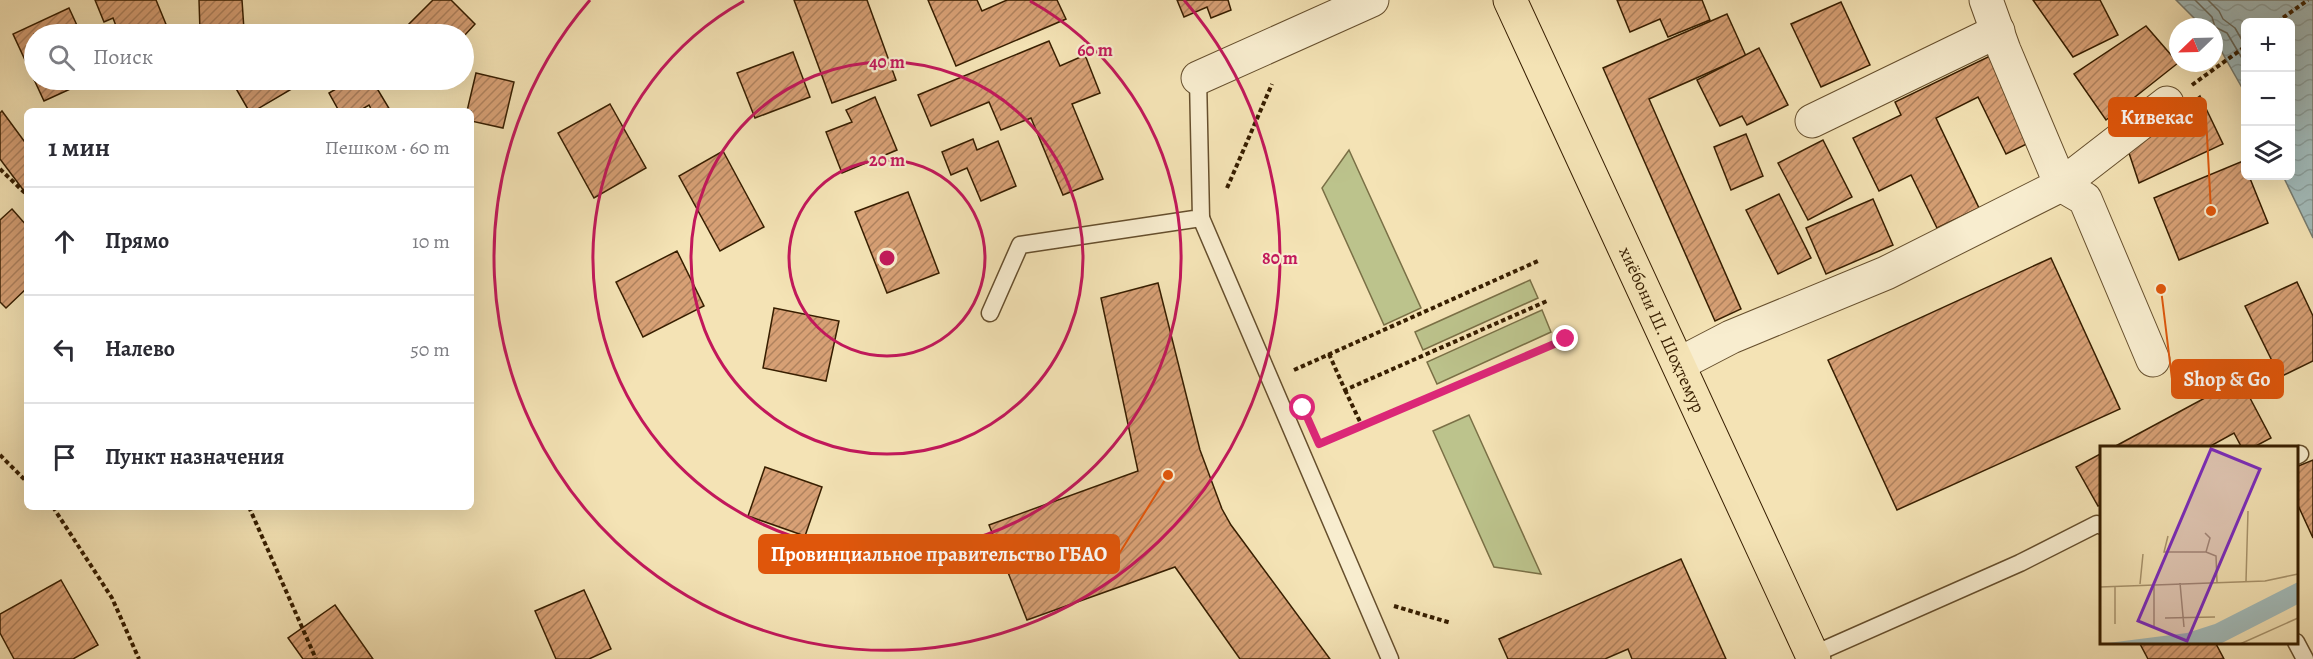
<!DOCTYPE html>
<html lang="ru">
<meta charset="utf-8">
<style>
body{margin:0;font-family:Alegreya,serif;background:#f7f7f7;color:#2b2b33}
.controls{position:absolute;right:18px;top:18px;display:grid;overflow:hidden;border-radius:9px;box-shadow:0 6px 24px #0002}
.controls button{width:54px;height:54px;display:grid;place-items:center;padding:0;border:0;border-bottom:2px solid #e1e1e2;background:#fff;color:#2b2b33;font:30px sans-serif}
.compass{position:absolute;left:2169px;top:18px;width:54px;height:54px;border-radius:50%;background:#fff;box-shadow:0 6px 24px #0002;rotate:247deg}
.stop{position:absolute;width:18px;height:18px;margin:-14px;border:4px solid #db2777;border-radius:50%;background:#fff}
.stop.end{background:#db2777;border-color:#fff;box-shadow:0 2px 6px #0008}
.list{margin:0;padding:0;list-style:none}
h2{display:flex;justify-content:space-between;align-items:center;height:78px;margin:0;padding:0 24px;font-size:26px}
h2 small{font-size:20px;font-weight:400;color:#7c7c81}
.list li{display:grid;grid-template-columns:39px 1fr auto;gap:18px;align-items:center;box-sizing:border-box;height:108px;padding:0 24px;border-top:2px solid #e1e1e2}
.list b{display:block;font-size:22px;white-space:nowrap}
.list em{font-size:20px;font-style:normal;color:#7c7c81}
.icon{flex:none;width:33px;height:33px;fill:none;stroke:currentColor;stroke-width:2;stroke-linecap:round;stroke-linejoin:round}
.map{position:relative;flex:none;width:2313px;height:659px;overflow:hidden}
.search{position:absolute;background:#fff;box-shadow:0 6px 24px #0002;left:24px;top:24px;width:450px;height:66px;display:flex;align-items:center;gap:15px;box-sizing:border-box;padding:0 21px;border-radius:33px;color:#7c7c81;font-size:22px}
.panel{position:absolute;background:#fff;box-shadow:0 6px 24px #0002;left:24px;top:108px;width:450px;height:402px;border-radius:9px}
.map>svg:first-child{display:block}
.green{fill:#bcc38c;stroke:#7a7046;stroke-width:1.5}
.water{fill:url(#water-waves);stroke:#777c70;stroke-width:1.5}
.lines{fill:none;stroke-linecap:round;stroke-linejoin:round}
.shore{stroke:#6c6c5d;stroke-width:1.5}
.building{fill:url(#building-hatch);stroke:#371e00;stroke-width:1.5}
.lane-casing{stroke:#664f2d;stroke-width:19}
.street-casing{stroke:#664f2d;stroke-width:35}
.primary-casing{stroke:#371e00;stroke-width:35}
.path{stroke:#371e00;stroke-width:4;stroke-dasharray:4.5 3;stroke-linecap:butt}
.lane{stroke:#f8edcf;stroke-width:16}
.street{stroke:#f8edcf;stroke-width:33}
.primary{stroke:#f4e3b5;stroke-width:33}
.route{stroke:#db2777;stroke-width:8}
.ring{fill:none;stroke:#c2185b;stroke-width:3}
.labels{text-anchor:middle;stroke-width:4.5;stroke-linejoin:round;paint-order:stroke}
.street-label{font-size:18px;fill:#371e00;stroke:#f8edcf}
.inset-road{fill:none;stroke:#a8946d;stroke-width:1.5}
.view{fill:#7b2cbf;fill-opacity:0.15;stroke:#7b2cbf;stroke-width:3}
.inset-edge{fill:none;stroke:#371e00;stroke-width:3}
.centre{fill:#c2185b;stroke:#f8edcf;stroke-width:3}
.ring-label{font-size:18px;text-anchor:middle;font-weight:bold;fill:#c2185b;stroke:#f8edcf;stroke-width:4.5;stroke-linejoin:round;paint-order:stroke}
.leader{fill:none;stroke:#df560b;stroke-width:2}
.callout-dot{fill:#df560b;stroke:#f8edcf;stroke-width:2}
.callout{fill:#df560b;stroke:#df560b;stroke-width:2}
.callout-label{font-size:20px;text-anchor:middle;font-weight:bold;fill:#fff}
</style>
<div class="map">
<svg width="2313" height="659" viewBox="0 0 2313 659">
<defs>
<pattern id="water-waves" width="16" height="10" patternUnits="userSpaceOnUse" patternTransform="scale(1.5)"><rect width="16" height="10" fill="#a2bbba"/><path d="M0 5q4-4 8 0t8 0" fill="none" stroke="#8ca09e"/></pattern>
<pattern id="building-hatch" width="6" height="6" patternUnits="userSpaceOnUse" patternTransform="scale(1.5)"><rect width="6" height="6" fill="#d7a075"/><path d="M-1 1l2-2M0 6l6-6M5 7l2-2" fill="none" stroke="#af825e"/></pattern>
</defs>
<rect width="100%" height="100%" fill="#f4e3b5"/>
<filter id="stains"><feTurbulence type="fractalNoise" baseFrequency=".00333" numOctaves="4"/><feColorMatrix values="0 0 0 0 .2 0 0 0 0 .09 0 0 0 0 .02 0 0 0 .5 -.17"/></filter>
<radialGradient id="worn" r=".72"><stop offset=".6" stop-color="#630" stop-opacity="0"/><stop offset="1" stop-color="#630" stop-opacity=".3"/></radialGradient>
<g class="green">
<polygon points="1349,150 1421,308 1384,325 1322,188"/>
<polygon points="1530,280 1538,298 1423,350 1415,332"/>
<polygon points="1542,310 1551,332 1437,384 1427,362"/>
<polygon points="1469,415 1541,574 1494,567 1433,431"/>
</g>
<polygon class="water" points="2176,0 2313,0 2313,238 2283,176 2290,176 2290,22 2246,22 2245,93 2214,38 2214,27 2203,27"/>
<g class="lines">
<g class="shore">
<polyline points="2195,0 2212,17 2215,27 2227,33 2246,65"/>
<polyline points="2208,0 2219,11 2223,19 2235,28 2246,47"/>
</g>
</g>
<g class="building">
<polygon points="95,0 156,0 170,34 119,34 113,18 104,22"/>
<polygon points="199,0 242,0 244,30 200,31"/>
<polygon points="433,0 451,0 475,24 464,36 406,34 402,31"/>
<polygon points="794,0 867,0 896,80 832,103"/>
<polygon points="928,0 977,0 982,11 1007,0 1057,0 1066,19 956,66"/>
<polygon points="1177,0 1228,0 1231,10 1211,18 1207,7 1184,17"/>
<polygon points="1617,0 1702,0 1710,20 1668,37 1660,19 1630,32"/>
<polygon points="2033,0 2100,0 2118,35 2073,57"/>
<polygon points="1841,2 1870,65 1821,87 1791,24"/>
<polygon points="69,8 81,34 34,34 34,80 90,80 44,101 13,34"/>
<polygon points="1727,14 1746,56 1649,99 1741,309 1715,321 1603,68"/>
<polygon points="2146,26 2178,63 2106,120 2074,74"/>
<polygon points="1049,41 1060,66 1085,55 1100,93 1072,104 1103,179 1063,195 1031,118 1001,130 989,102 931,126 918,95"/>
<polygon points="1759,48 1788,105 1747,125 1742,116 1720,126 1697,80"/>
<polygon points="793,52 810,97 755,118 737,73"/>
<polygon points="1990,56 2031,142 2006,154 1978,97 1936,118 1979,208 1937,228 1911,175 1879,191 1853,138 1901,115 1895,102"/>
<polygon points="476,73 514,82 503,128 471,121 471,111 467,111"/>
<polygon points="231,80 307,80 254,111 249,111"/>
<polygon points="351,80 372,80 390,110 372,111 369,105 359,111 339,111 329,93"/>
<polygon points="2200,96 2223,144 2139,183 2128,150"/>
<polygon points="875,97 897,150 842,173 826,132 852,122 846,110"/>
<polygon points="610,104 646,168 594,198 558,133"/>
<polygon points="2,111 27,145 27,195 0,159 0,113"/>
<polygon points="1746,134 1763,176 1731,190 1714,147"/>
<polygon points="973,139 977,150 998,141 1016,186 981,201 967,168 951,175 942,152"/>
<polygon points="1823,140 1852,197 1808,220 1778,163"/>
<polygon points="723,151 764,227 720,251 679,176"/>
<polygon points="2243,161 2246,176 2249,176 2268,223 2179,260 2154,198"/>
<polygon points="908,192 939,273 887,293 855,212"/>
<polygon points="1779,194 1811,258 1778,274 1746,210"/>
<polygon points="1873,199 1893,245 1826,274 1806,228"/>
<polygon points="12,209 27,226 27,288 6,308 0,302 0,220"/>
<polygon points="677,251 704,306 643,337 616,282"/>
<polygon points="2051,258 2120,409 1897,510 1828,360"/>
<polygon points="2297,282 2313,316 2313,361 2280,377 2245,306"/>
<polygon points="1158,283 1200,450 1222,509 1231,525 1330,659 1240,659 1175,567 1027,620 989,525 1138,471 1101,298"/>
<polygon points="774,308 839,321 826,381 763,368"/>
<polygon points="2240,379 2271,438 2252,448 2242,448 2234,433 2207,448 2112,448"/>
<polygon points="2102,453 2102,504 2098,506 2076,467"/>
<polygon points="2313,460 2313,538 2296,501 2296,467"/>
<polygon points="765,467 822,487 805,536 748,516"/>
<polygon points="1681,559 1726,659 1632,659 1628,649 1605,659 1508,659 1499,639"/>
<polygon points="61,580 98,645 73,659 14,659 0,633 0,614"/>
<polygon points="584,590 611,649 589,659 556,659 535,611"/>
<polygon points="335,605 373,659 303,659 288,638"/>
<polygon points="2139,642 2215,642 2224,659 2148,659"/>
</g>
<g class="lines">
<g class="lane-casing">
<g id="lane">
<polyline points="1201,218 1390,659"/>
<polyline points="990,313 1020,245 1201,218 1198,78"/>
<polyline points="2296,456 2300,454"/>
<polyline points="2296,642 2305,659"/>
<polyline points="1812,655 2020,563 2097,524 2102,526"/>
</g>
</g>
<g class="street-casing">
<g id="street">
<polyline points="1986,0 2004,50 2061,185 2085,199 2153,360"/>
<polyline points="1198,78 1372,0"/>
<polyline points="1812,121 1998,31"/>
<polyline points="1679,364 1731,337 1886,273 2061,185 2167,103"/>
</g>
</g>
<g class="primary-casing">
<g id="primary">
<path id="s1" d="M1510 0 1814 659"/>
</g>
</g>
<g class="path">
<polyline points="2277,22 2308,0"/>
<polyline points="2192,85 2246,46"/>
<polyline points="0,169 27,195"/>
<polyline points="1227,188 1272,84"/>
<polyline points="1329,354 1345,390 1547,301"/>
<polyline points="1294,370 1538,261"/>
<polyline points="1345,390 1362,426"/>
<polyline points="1323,443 1566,339"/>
<polyline points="0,455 27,482"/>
<polyline points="53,507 112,598 139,659"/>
<polyline points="249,507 316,659"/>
<polyline points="1394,606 1451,623"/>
</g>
<use href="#lane" class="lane"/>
<use href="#street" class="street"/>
<use href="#primary" class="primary"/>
</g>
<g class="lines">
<polyline class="route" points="1303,408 1319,444 1566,339"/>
</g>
<g class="ring">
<circle cx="887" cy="258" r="98"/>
<circle cx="887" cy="258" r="196"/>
<path d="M1030 1A294 294 0 1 1 744 1"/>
<path d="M1184 0A393 393 0 1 1 590 0"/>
</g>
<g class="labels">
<g class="street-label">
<text dy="6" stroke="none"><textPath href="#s1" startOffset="363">хиёбони Ш. Шоҳтемур</textPath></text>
</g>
</g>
<g transform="translate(2100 446)">
<rect width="198" height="198" fill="#f4e3b5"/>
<path d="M198 136V158L120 198H0L87 187 115 178Z" fill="#a2bbba"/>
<path class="inset-road" d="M105 87 110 92 106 106 116 110 117 136M68 90 64 106H106M146 135 148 65M80 137 84 181M40 138 43 108M0 141 165 135 198 128M15 141V178M65 172 115 171M54 180V137M140 198 198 172"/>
<path class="view" d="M111 3 160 23 87 195 38 175Z"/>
<rect width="198" height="198" class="inset-edge"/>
</g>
<circle cx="887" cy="258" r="9" class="centre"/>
<g class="ring-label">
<text x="1095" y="56">60 m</text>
<text x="887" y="68">40 m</text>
<text x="887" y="166">20 m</text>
<text x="1280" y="264">80 m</text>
</g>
<path class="leader" d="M2211 211L2206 117M2161 289L2172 379M1168 475L1119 554"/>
<g class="callout-dot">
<circle cx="2211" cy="211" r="6"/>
<circle cx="2161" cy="289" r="6"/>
<circle cx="1168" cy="475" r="6"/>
</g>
<g class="callout">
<rect x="2109" y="98" width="97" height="38" rx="6"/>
<rect x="2172" y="360" width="111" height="38" rx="6"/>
<rect x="759" y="535" width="360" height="38" rx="6"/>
</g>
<g class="callout-label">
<text x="2157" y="124">Кивекас</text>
<text x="2227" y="386">Shop &amp; Go</text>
<text x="939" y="561">Провинциальное правительство ГБАО</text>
</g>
<rect width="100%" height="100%" filter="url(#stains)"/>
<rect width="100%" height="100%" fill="url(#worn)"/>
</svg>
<div class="controls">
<button>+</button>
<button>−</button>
<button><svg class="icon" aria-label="layers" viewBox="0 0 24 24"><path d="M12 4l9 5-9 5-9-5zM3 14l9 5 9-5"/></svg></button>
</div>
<svg class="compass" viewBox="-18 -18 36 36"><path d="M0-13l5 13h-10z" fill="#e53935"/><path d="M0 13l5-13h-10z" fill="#7c7c81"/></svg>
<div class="stop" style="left:1303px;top:408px"></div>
<div class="stop end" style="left:1566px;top:339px"></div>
<div class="search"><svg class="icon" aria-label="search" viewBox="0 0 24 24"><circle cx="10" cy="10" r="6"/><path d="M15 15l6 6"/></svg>Поиск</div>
<section class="panel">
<h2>1 мин<small>Пешком · 60 m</small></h2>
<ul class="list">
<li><svg class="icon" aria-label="ahead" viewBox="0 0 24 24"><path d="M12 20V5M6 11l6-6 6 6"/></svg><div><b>Прямо</b></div><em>10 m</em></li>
<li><svg class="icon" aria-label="left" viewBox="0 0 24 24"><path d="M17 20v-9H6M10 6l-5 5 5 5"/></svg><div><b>Налево</b></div><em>50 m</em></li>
<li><svg class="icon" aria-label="arrive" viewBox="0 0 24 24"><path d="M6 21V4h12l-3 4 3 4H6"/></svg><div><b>Пункт назначения</b></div></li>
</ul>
</section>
</div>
